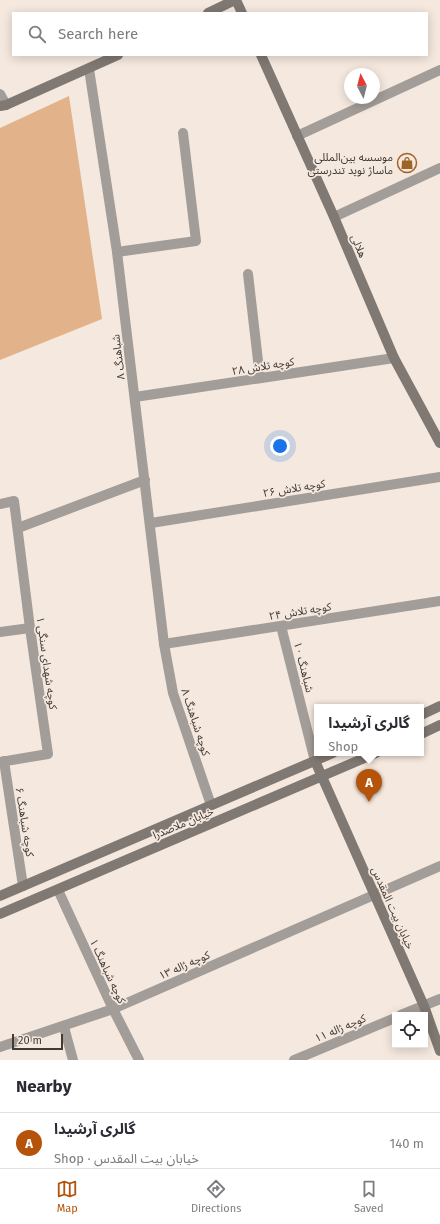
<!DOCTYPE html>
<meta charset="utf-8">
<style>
body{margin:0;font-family:"Fira Sans","Noto Sans Arabic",sans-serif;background:#f7f7f7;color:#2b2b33}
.controls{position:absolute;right:12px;bottom:12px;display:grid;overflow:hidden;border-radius:0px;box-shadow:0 2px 10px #0003}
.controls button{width:36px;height:36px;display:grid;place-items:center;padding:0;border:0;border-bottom:1px solid #e1e1e2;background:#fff;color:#2b2b33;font:20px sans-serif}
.compass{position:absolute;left:344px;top:68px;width:36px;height:36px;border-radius:50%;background:#fff;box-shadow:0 2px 10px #0003;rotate:353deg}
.scale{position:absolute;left:12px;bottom:10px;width:51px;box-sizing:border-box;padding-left:4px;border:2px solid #403b37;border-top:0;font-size:11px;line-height:14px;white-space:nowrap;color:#403b37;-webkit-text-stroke:3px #f5e8de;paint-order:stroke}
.you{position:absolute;left:280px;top:446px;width:14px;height:14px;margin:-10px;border:3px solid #fff;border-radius:50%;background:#1a73e8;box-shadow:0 0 0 6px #1a73e833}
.badge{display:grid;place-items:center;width:26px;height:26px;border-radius:50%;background:#b45309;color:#fff;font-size:13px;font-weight:700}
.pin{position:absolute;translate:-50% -33px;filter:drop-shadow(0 1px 2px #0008)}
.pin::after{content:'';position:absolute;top:21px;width:14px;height:12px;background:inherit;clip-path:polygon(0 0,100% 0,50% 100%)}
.popup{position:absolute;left:314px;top:704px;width:110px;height:52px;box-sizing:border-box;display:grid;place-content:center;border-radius:0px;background:#fff;filter:drop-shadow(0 1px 3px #0005);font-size:13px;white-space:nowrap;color:#7c7c81}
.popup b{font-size:15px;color:#2b2b33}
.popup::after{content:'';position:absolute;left:50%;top:100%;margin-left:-8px;border:8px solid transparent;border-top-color:#fff}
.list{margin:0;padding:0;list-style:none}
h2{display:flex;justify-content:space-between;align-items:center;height:52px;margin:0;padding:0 16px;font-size:17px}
h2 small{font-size:13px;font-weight:400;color:#7c7c81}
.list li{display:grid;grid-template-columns:26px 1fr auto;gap:12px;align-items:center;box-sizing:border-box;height:56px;padding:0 16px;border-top:1px solid #e1e1e2}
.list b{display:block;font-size:15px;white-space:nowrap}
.list p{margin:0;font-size:13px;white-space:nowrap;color:#7c7c81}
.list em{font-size:13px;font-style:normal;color:#7c7c81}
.icon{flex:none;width:22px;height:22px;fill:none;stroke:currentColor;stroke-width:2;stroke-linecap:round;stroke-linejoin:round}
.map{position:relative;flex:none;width:440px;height:1060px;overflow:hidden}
.search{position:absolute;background:#fff;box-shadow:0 2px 10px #0003;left:12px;right:12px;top:12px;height:44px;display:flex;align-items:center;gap:10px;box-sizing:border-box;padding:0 14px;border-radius:0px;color:#7c7c81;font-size:15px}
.sheet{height:108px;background:#fff}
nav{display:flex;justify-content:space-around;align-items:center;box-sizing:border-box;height:56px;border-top:1px solid #e1e1e2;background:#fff;font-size:11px;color:#7c7c81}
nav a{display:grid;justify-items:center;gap:2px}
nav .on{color:#b45309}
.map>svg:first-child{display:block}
.green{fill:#e2b38b}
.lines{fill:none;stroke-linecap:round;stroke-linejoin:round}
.street{stroke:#a39d99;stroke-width:10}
.secondary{stroke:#807872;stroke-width:10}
.labels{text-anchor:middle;stroke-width:3.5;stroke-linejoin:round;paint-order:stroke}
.poi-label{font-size:11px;fill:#403b37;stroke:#f5e8de;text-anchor:end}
.street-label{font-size:11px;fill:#403b37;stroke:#f5e8de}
</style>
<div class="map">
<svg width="440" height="1060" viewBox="0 0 440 1060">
<rect width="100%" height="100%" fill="#f5e8de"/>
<polygon class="green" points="69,96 102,319 0,360 0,128"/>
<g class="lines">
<g class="street">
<polyline points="89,69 117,252 164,644 173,693 211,805"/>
<polyline points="0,94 6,105"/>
<polyline points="297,136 440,70"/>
<polyline points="334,217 440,168"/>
<polyline points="117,252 196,241 183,133"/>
<polyline points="248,274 260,378"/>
<polyline points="135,397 394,358"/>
<polyline points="0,504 14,501 30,628 48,754 0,762"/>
<polyline points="151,523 440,477"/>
<polyline points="18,528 145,480"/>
<polyline points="281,626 315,761"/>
<polyline points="0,632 30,628"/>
<polyline points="164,644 440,601"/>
<polyline points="4,761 23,886"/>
<polyline points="58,890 113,1009 139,1060"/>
<polyline points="401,1015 440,999"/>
<polyline points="64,1027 73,1060"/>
<polyline points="0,1047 113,1009 440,866"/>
<polyline points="294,1060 395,1018"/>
</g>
<g class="secondary">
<polyline points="236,0 242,13"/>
<polyline points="208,13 235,0"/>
<polyline points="261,55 334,217 394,358 440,443"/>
<polyline points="0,106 6,105 118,55"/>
<polyline points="421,715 440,706"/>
<polyline points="421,734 440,725"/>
<polyline points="315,761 424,1006 440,1051"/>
<polyline points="0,896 333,753"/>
<polyline points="0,914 376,753"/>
</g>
</g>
<defs>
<g id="shop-ring" transform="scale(1)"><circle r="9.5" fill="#f5e8de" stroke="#a06327" stroke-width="1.5"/><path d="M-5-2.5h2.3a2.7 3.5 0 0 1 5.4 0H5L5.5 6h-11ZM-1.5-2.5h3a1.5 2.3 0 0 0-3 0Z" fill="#a06327"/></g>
</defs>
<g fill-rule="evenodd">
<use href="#shop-ring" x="407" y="163"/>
</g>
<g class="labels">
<g class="poi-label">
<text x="393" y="161">موسسه بین‌المللی<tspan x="393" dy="13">ماساژ نوید تندرستی</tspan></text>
</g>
<g class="street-label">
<text transform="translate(359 246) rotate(67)" y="4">هلالی</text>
<text transform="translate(118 357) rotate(-97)" y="4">شباهنگ ۸</text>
<text transform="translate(263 366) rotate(-9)" y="4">کوچه تلاش ۲۸</text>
<text transform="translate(294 488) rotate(-9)" y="4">کوچه تلاش ۲۶</text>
<text transform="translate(300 611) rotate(-9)" y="4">کوچه تلاش ۲۴</text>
<text transform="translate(47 663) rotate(82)" y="4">کوچه شهدای سنگی ۱</text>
<text transform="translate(304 667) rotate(76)" y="4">شباهنگ ۱۰</text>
<text transform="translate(196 722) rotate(72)" y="4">کوچه شباهنگ ۸</text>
<text transform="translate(25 822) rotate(81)" y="4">کوچه شباهنگ ۶</text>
<text transform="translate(183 823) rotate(-23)" y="4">خیابان ملاصدرا</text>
<text transform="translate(393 908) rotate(66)" y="4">خیابان بیت المقدس</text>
<text transform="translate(184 965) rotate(-24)" y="4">کوچه ژاله ۱۳</text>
<text transform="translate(108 971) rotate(65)" y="4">کوچه شباهنگ ۱</text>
<text transform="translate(340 1028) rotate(-23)" y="4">کوچه ژاله ۱۱</text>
</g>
</g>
</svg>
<div class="controls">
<button><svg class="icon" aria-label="locate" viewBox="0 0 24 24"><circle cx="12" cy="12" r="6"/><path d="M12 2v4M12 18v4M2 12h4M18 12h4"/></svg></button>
</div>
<svg class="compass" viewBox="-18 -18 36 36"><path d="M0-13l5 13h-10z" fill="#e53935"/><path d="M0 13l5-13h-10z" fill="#7c7c81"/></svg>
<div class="scale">20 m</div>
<div class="you"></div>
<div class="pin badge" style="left:369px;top:802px">A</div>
<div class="popup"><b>گالری آرشیدا</b>Shop</div>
<div class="search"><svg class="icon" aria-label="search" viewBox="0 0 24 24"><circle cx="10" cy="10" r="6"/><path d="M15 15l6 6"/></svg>Search here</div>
</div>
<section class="sheet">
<h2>Nearby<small></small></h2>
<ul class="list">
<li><span class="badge">A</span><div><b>گالری آرشیدا</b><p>Shop · خیابان بیت المقدس</p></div><em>140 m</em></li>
</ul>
</section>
<nav>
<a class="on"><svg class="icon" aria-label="map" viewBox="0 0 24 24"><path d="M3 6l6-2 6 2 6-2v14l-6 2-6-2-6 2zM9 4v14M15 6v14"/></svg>Map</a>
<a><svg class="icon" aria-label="directions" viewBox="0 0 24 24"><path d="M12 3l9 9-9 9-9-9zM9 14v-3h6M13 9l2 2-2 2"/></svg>Directions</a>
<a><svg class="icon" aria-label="saved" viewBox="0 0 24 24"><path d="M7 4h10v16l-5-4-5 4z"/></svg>Saved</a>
</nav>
